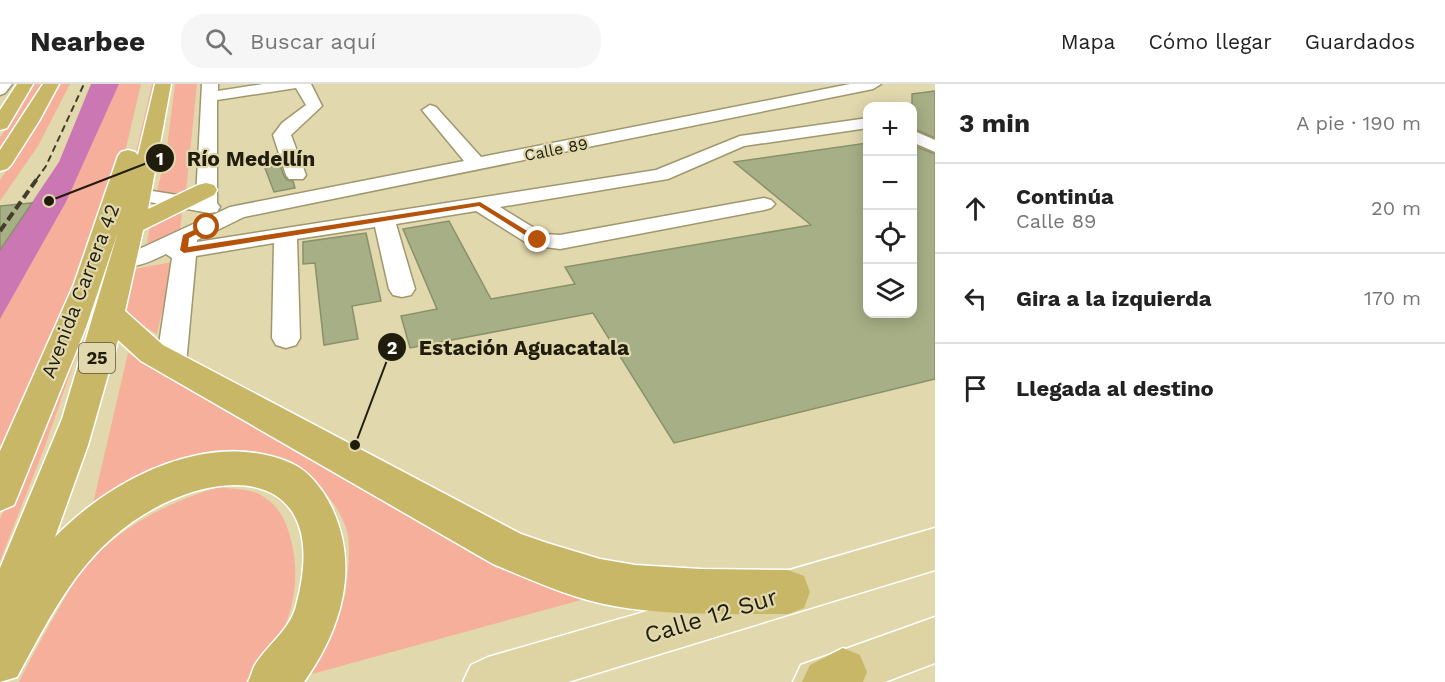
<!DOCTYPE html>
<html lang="es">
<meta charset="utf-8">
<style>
body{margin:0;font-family:"Work Sans",sans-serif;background:#f6f6f6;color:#222}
.controls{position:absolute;right:18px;top:18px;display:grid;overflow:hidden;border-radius:12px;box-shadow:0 3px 15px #0003}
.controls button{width:54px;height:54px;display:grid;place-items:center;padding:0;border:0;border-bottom:2px solid #e0e0e0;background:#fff;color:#222;font:30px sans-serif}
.stop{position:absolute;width:18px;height:18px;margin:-14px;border:4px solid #b45309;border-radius:50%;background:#fff}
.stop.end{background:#b45309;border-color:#fff;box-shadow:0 2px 6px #0008}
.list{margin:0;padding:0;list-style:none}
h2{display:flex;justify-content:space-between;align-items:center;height:78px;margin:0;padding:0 24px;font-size:26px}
h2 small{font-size:20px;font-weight:400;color:#767676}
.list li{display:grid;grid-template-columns:39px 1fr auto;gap:18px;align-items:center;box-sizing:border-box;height:90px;padding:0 24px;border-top:2px solid #e0e0e0}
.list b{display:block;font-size:22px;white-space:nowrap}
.list p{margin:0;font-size:20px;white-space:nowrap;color:#767676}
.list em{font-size:20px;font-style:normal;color:#767676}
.icon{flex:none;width:33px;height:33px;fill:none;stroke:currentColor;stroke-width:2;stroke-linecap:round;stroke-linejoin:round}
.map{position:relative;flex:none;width:935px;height:598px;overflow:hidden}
header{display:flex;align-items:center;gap:36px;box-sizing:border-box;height:84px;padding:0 30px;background:#fff;border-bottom:2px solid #e0e0e0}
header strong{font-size:28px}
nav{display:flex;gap:33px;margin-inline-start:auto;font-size:21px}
.search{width:420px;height:54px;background:#f6f6f6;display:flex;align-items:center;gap:15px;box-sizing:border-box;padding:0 21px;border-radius:24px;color:#767676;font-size:22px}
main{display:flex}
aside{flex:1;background:#fff}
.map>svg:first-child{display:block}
.green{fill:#f6af9a}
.water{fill:#cb77b4}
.building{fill:#a6af86;stroke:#899169;stroke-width:1.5}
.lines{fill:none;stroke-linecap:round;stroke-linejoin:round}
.minor-casing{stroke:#9f976d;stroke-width:3}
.major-casing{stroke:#fff;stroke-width:3}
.highway-casing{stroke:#fff;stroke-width:3}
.minor{fill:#fff;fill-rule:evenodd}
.major{fill:#ded4a3;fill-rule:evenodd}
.highway{fill:#c8b766;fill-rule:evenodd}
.rail-far1{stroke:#423e28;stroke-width:2;stroke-dasharray:7 4;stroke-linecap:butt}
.rail{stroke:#423e28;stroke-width:4;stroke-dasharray:9 4.5;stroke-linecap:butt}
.route{fill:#b45309}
.labels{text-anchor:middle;stroke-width:4.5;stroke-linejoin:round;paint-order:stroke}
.far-street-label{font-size:16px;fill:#201d0c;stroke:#e1d8ad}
.shield{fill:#e1d8ad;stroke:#5a553c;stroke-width:1.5}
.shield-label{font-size:18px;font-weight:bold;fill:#201d0c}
.street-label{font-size:20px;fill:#201d0c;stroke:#e1d8ad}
.near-street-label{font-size:24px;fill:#201d0c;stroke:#e1d8ad}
.leader{fill:none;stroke:#201d0c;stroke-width:2}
.callout-dot{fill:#201d0c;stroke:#e1d8ad;stroke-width:2}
.mark-label{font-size:18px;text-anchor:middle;font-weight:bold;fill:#fff}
.callout-label{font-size:21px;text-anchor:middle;font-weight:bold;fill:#201d0c;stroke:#e1d8ad;stroke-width:4.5;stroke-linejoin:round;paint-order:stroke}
</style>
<header>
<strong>Nearbee</strong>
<div class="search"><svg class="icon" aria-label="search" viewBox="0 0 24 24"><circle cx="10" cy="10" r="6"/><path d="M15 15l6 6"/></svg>Buscar aquí</div>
<nav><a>Mapa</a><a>Cómo llegar</a><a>Guardados</a></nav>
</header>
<main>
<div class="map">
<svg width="935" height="598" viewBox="0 0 935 598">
<rect width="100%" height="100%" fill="#e1d8ad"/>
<g class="green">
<polygon points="33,0 44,0 0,72 0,54"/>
<polygon points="58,0 70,0 38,62 0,117 0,96 28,55"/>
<polygon points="119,0 141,0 126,64 68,218 0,384 0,235 66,118"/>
<polygon points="152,0 157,0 132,110 45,362 0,477 0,435 46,331 126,111"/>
<polygon points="175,0 197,0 186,107 178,111 161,112 157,107 166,71"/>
<polygon points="182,128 180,148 162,157 147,159 150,142"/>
<polygon points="173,178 157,250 137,238 124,224 134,185"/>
<path d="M128 269 479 474 550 503 603 510 312 590C320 571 344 524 346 506 348 492 351 459 347 447 340 422 313 390 291 377 273 367 221 364 201 369 161 379 125 401 92 424Z"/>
<path d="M219 403C231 405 249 405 259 410 276 419 284 432 289 449 306 504 287 555 250 598H19C32 572 46 546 61 521 68 509 74 496 83 485 118 444 167 418 219 403Z"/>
</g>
<polygon class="water" points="91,0 119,0 66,118 0,235 0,166 59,78"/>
<g class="building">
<polygon points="935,7 935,54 912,44 912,10"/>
<polygon points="867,59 867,230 912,230 912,61 935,70 935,295 674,359 593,229 410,264 401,232 437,225 403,145 449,137 491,215 575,200 565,183 811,141 734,78"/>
<polygon points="280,81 284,92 287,96 293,97 295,104 274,108 265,84"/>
<polygon points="32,119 0,166 0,122"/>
<polygon points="366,149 381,217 352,222 358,255 324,261 315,179 303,180 303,158"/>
</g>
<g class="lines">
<g class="minor-casing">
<g id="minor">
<polygon points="0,0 12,0 5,9 0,11"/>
<polygon points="202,0 218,0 218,7 263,0 311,0 322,22 291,51 306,91 303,95 289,95 286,91 273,51 282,39 306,21 296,4 217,16 217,119 220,123 217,128 209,129 133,115 130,111 133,107 140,105 196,114"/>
<path d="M850 0H881L873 5 244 133 197 156V158L656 86 740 52 868 34V44L744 62 668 95 500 123 544 150 560 151 764 114 771 116 775 120 771 124 764 126 560 165 530 161 476 127 396 140 415 205 411 211 402 213 393 211 389 205 375 143 297 155 300 254 296 261 286 264 276 261 272 254 274 159 196 172 186 280 181 288 171 291 161 288 156 280 172 174 166 170C150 178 132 186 115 181L111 176 115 171 135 167 230 123 464 77 422 26 430 21 436 23 481 73Z"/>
<polygon points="912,46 935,56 935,68 912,58"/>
</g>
</g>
<g class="major-casing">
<g id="major">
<polygon points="935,444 935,486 568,598 463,598 471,581 488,573"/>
<polygon points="935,533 935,579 885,598 793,598 801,581"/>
</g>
</g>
<g class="highway-casing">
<g id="highway">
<polygon points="17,0 33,0 7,44 0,46 0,26"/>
<polygon points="43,0 59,0 39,37 11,81 7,85 0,87 0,66"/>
<path d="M155 0H171L148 125 198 101 206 99 214 101 217 106 214 111 143 146 125 227 163 261 521 450 547 459 600 475 635 481 701 485 788 486 804 492 810 508 804 524 788 530C730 530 671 532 614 522 572 515 532 496 493 480L141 277 118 256 88 361 55 453C112 394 211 343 293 380 310 388 324 407 332 424 360 484 341 546 304 598H248C251 593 252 586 255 581 267 561 290 546 296 522 338 367 194 380 111 455 69 492 44 544 17 593L0 598V484L62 335 118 148 86 243 19 409 14 421 0 427V367L74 200 118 72 121 68 128 66 135 68 138 71Z"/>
<polygon points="843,564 860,571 867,588 863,598 802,598 810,581"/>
</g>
</g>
<use href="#minor" class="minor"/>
<use href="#major" class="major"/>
<use href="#highway" class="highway"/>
<polyline class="rail-far1" points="36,96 46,82 84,0"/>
<polyline class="rail" points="0,147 37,95"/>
</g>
<polygon class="route" points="480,118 542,156 536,158 479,122 184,169 180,166 183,151 207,140 209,144 189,154 188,163"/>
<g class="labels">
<g class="far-street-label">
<text transform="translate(556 65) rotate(-11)" y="6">Calle 89</text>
</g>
<rect class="shield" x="79" y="259" width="36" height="30" rx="4.5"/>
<g class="shield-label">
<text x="97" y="280">25</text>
</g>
<g class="street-label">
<text transform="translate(80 207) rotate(-69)" y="7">Avenida Carrera 42</text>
</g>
<g class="near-street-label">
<text transform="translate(711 532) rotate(-17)" y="8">Calle 12 Sur</text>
</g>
</g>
<path class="leader" d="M49 117L160 74M355 361L392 263"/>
<g class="callout-dot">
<circle cx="49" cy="117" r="6"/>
<circle cx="355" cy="361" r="6"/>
<circle cx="160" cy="74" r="15"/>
<circle cx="392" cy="263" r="15"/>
</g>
<g class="mark-label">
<text x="160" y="81">1</text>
<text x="392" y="270">2</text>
</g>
<g class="callout-label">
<text x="251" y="82">Río Medellín</text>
<text x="524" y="271">Estación Aguacatala</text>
</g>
</svg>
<div class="controls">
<button>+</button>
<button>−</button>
<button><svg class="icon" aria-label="locate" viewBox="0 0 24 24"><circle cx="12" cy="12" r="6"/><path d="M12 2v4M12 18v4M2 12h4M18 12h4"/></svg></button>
<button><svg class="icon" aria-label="layers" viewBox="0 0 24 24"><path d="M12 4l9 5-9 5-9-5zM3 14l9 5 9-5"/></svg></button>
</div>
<div class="stop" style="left:207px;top:143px"></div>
<div class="stop end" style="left:538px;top:156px"></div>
</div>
<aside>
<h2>3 min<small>A pie · 190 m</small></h2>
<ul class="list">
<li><svg class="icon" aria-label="ahead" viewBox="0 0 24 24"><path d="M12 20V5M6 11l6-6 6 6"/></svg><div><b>Continúa</b><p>Calle 89</p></div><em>20 m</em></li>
<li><svg class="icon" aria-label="left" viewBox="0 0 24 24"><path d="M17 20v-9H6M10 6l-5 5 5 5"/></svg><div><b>Gira a la izquierda</b></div><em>170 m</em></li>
<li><svg class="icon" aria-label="arrive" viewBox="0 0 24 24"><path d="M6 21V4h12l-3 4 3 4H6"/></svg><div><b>Llegada al destino</b></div></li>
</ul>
</aside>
</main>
